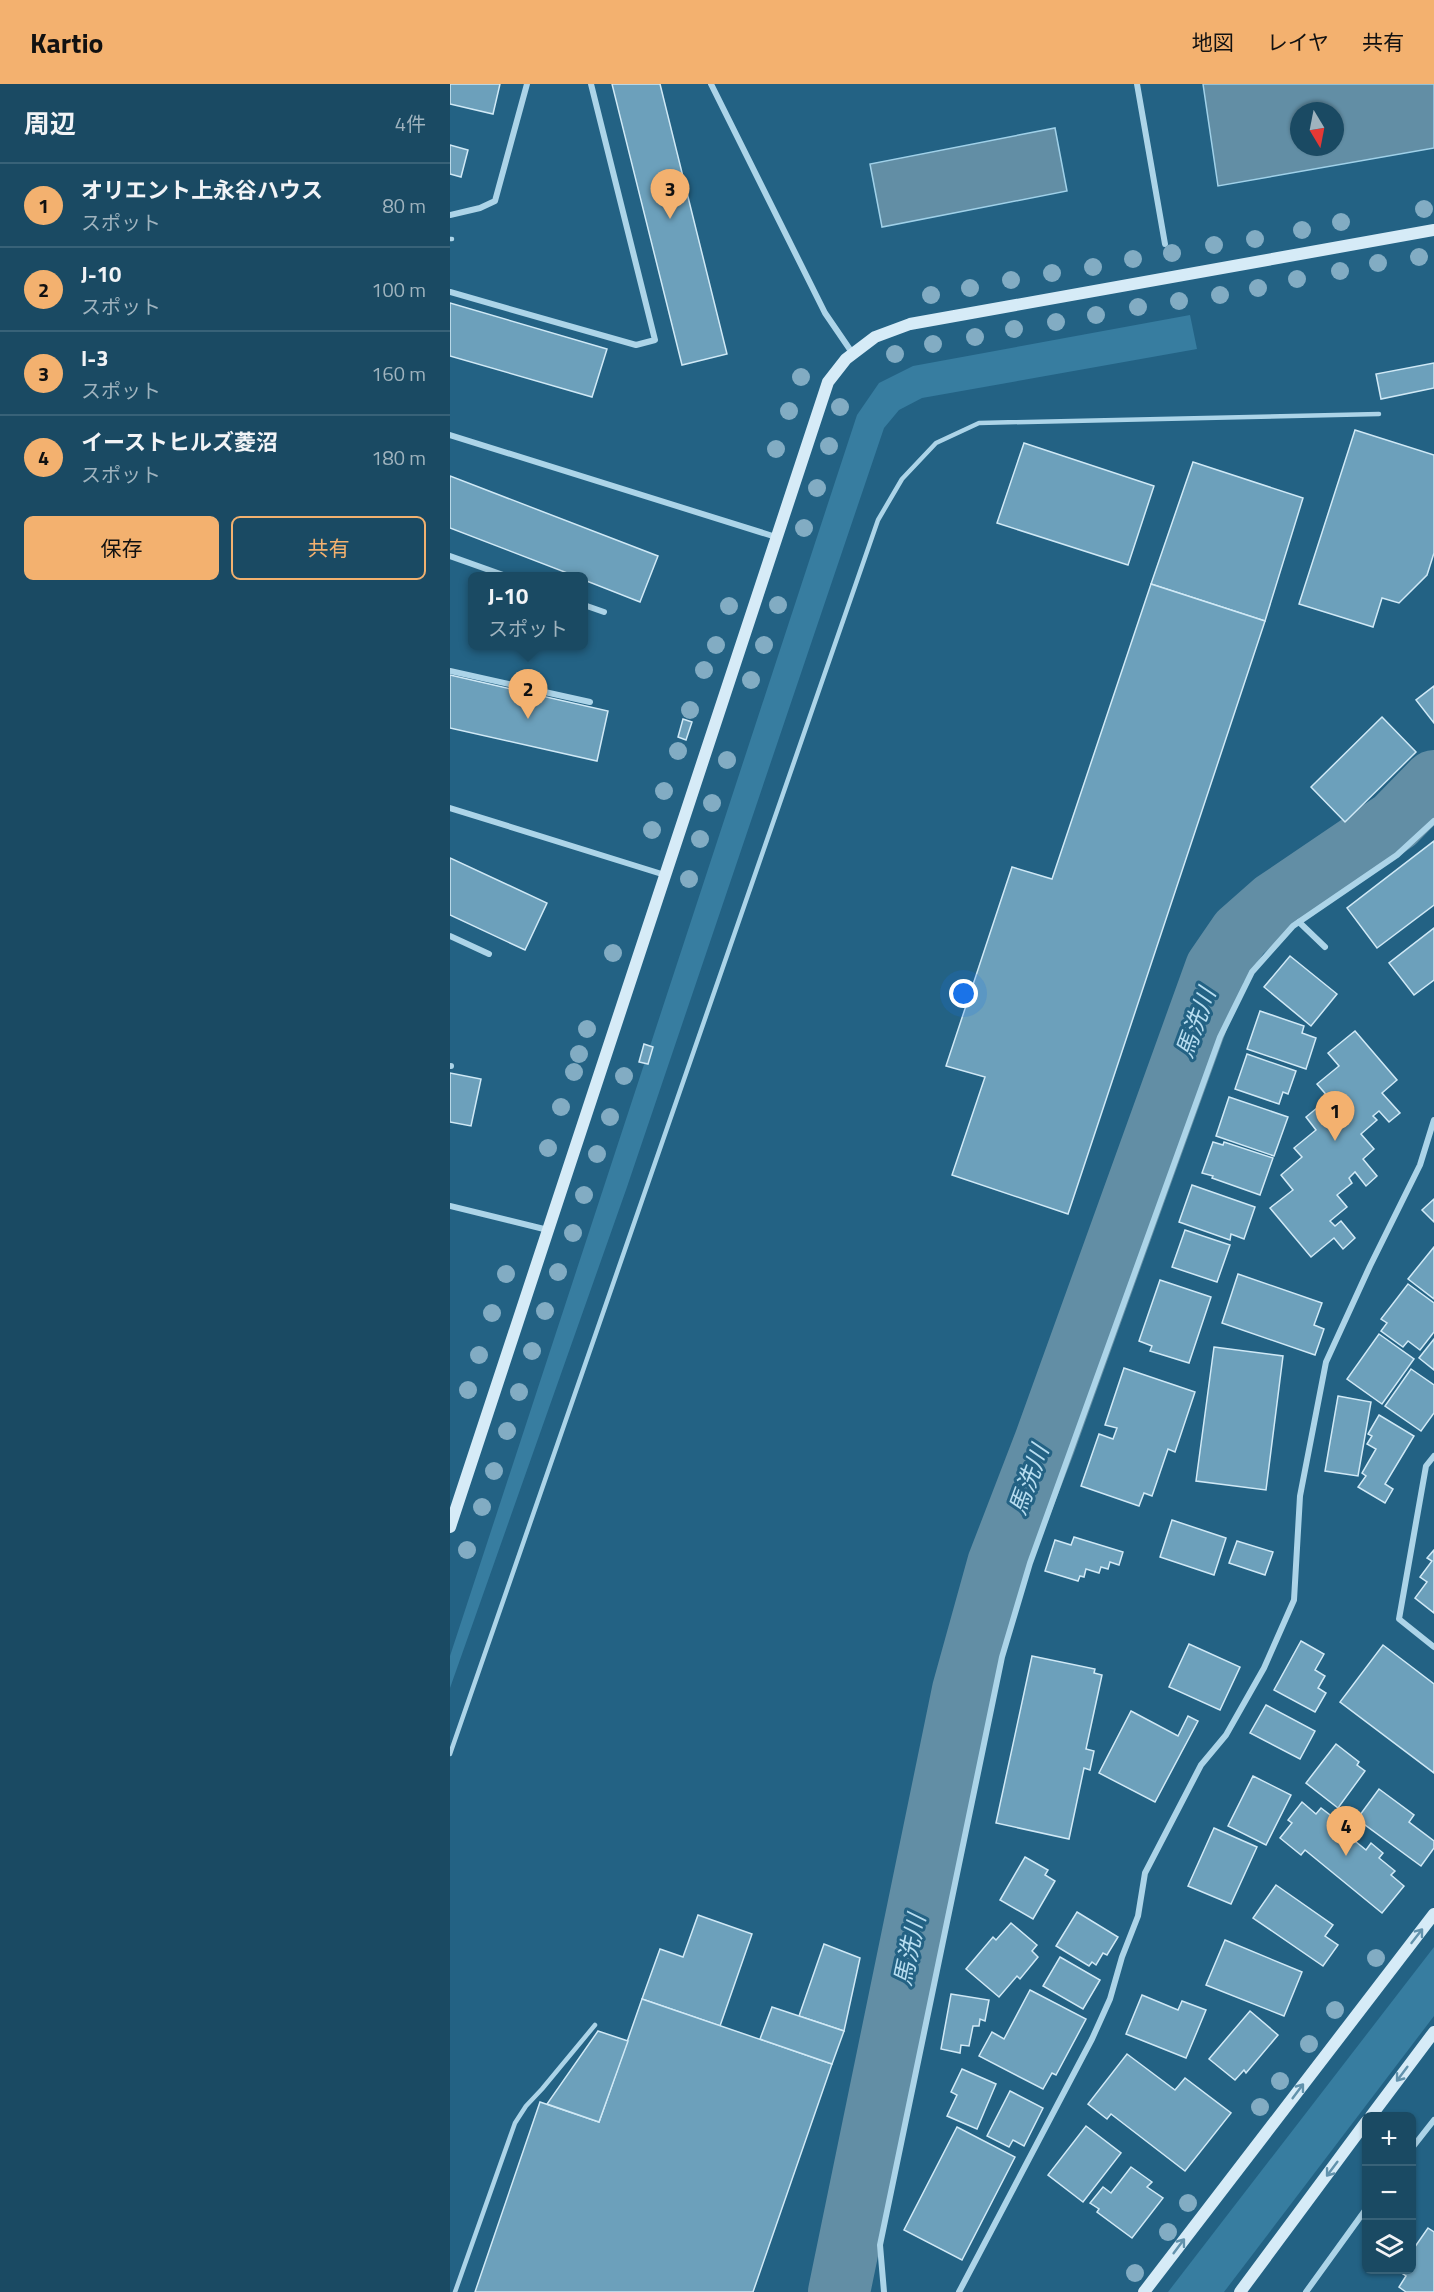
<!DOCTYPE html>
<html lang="ja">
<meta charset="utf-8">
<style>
body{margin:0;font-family:"Titillium Web","Noto Sans JP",sans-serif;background:#235169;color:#f1f3f6}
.controls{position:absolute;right:18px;bottom:18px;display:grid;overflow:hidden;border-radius:9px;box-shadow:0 2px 4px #0004}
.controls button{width:54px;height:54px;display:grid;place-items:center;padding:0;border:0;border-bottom:2px solid #386278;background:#1a4a63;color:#f1f3f6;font:30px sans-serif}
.compass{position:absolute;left:840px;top:18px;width:54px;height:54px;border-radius:50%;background:#1a4a63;box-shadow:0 2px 4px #0004;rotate:170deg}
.you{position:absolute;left:514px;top:910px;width:21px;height:21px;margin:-15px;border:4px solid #fff;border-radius:50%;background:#1a73e8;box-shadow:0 0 0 9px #1a73e833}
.badge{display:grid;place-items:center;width:39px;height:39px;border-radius:50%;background:#f3b16f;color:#111;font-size:20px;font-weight:700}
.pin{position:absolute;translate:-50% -50px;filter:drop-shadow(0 2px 3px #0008)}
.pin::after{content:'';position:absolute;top:32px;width:21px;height:18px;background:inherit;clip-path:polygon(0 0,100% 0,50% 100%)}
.popup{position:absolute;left:18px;top:488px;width:120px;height:78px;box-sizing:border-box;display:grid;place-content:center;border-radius:9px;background:#1a4a63;filter:drop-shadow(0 2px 4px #0005);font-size:20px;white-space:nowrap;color:#9fb3be}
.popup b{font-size:22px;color:#f1f3f6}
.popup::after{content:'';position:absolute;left:50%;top:100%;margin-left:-12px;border:12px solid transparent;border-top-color:#1a4a63}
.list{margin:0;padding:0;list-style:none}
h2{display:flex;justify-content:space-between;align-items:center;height:78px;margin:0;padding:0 24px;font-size:26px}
h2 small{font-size:20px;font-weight:400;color:#9fb3be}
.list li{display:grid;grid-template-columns:39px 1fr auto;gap:18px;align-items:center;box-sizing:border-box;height:84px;padding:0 24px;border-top:2px solid #386278}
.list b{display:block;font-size:22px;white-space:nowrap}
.list p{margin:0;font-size:20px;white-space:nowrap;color:#9fb3be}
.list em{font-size:20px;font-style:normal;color:#9fb3be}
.actions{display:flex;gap:12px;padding:18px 24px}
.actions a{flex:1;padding:14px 0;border:2px solid #f3b16f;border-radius:9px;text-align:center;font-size:21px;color:#f3b16f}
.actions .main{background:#f3b16f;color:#111}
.icon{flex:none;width:33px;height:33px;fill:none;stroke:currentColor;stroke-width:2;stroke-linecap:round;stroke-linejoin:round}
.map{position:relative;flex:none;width:984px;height:2208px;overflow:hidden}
header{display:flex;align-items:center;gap:36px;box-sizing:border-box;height:84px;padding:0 30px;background:#f3b16f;color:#111}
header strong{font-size:28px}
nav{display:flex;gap:33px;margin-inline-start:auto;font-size:21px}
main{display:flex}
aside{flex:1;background:#1a4a63}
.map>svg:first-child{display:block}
.green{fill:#377da0}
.water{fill:#628ea5;stroke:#a0d1e9;stroke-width:1.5;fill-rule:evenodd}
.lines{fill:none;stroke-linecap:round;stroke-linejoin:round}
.river{stroke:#628ea5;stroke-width:62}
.building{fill:#6ca0bb;stroke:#d0e9f6;stroke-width:1.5}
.lane{stroke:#acd4e8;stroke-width:4.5}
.street{stroke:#acd4e8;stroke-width:6}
.secondary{stroke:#d6ebf7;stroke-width:12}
.tree{fill:#82acc3}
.oneway{stroke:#6292ac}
.labels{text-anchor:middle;stroke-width:6;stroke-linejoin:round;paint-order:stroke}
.water-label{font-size:24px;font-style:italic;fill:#b7ddf0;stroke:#236284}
</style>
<header>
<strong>Kartio</strong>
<nav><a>地図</a><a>レイヤ</a><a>共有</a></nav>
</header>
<main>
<aside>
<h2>周辺<small>4件</small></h2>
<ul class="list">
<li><span class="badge">1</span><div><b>オリエント上永谷ハウス</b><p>スポット</p></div><em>80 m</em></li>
<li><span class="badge">2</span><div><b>J-10</b><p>スポット</p></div><em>100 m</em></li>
<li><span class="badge">3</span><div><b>I-3</b><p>スポット</p></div><em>160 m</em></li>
<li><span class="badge">4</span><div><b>イーストヒルズ菱沼</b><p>スポット</p></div><em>180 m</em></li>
</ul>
<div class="actions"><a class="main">保存</a><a>共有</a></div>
</aside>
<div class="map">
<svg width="984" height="2208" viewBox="0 0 984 2208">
<rect width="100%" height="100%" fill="#236284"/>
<g class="green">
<polygon points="740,231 747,265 472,314 449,326 434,344 177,1103 0,1604 0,1572 407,331 429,299 463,282"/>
<polygon points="984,1863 984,1932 774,2208 718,2208"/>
</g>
<g class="water">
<path d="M753 0H984V64L768 102ZM849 27H885V63H849Z"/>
<polygon points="605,44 617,107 432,143 420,80"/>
</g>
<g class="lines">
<polyline class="river" points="389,2208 513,1606 548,1480 595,1358 766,884 790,849 824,819 945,737 984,697"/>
</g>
<g class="building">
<polygon points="0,0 50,0 43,30 0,20"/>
<polygon points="162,0 210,0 277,270 232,281"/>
<polygon points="0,61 18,66 11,93 0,90"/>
<polygon points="0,219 157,265 142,313 0,272"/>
<polygon points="984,279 984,304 931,315 926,290"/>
<polygon points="905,346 984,371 984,469 977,491 949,519 932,514 923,543 849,520"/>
<polygon points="574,359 704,402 678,481 547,439"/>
<polygon points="743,378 853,414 815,537 701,500"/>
<polygon points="0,392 208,472 190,518 134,496 134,492 125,492 0,444"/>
<polygon points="701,500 815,537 618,1130 502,1091 535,993 496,982 562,783 602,795"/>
<polygon points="0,591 158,627 147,677 0,644"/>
<polygon points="984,602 984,639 966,616"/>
<polygon points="932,633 966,668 895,738 861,703"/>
<polygon points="233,635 242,638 236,656 228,653"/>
<polygon points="984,757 984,821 927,864 897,824"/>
<polygon points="0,774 97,819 75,866 0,831"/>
<polygon points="984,844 984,896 964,911 939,879"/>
<polygon points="840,872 887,910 861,942 814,903"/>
<polygon points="810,927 854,942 852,949 866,954 856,985 797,965"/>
<polygon points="905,947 947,996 932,1009 950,1029 939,1038 929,1027 923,1032 927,1036 911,1050 924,1065 913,1075 927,1092 916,1102 905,1088 899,1094 902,1099 887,1111 897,1123 880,1137 885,1142 891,1137 905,1154 893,1165 884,1154 861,1173 820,1124 843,1106 831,1091 852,1073 844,1064 866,1046 856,1033 879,1014 867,1000 889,982 878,969"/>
<polygon points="194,960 203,963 198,980 189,978"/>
<polygon points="797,970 846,987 838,1010 833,1008 829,1020 785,1005"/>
<polygon points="0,989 31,995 21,1042 0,1038"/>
<polygon points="779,1013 838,1033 824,1072 766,1052"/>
<polygon points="763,1058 773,1061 774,1058 823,1074 810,1111 762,1094 763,1092 752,1089"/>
<polygon points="742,1101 805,1123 794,1155 781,1150 780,1156 729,1138"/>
<polygon points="984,1115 984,1138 972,1126"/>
<polygon points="735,1146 780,1161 767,1198 722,1183"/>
<polygon points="984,1163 984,1215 958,1195"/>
<polygon points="788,1190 872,1219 864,1241 874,1245 865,1271 772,1239"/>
<polygon points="710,1196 761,1213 739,1279 700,1267 702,1262 689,1257"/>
<polygon points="958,1200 984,1219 984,1248 970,1266 958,1257 953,1263 931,1247 937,1239 931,1235"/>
<polygon points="929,1250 964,1275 932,1320 897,1295"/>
<polygon points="984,1255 984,1286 969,1274"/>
<polygon points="764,1263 833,1272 816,1406 746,1397"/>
<polygon points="674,1284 745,1308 725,1368 718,1365 702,1412 694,1409 689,1422 631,1402 649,1350 663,1355 667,1344 655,1341"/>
<polygon points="961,1285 984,1301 984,1329 971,1347 935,1322"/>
<polygon points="888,1312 921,1318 908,1392 875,1387"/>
<polygon points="929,1331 964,1352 935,1400 943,1405 935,1419 908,1403 916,1392 912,1389 926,1365 917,1360 922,1352 918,1350"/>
<polygon points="722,1436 776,1454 764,1491 710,1473"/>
<polygon points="624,1453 673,1468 669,1481 660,1478 658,1485 651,1483 649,1489 636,1485 634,1493 630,1492 628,1497 595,1487 605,1456 621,1461"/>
<polygon points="787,1457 823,1468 815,1491 779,1479"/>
<polygon points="984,1466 984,1529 965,1514 977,1498 970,1493 982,1477 977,1474"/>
<polygon points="851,1557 874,1570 865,1586 875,1592 868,1604 876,1609 865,1628 824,1606"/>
<polygon points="739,1560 790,1583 770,1626 719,1603"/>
<polygon points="933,1561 984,1600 984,1689 890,1618"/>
<polygon points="582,1572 645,1585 644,1589 652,1591 636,1665 644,1667 640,1686 634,1684 619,1755 546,1739"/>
<polygon points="816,1621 865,1647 850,1675 800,1649"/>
<polygon points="681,1627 728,1652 738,1632 748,1637 705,1718 649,1689"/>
<polygon points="886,1660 909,1678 907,1681 915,1687 888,1724 856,1699"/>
<polygon points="803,1692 841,1711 816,1761 778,1742"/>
<polygon points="929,1705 964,1731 959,1738 984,1757 984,1764 971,1782 907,1735"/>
<polygon points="852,1718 866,1730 871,1724 897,1744 894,1748 916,1766 921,1759 933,1769 929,1774 945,1787 941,1791 954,1802 932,1829 855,1766 851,1771 830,1754 842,1739 838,1736"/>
<polygon points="764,1744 807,1763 781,1820 738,1802"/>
<polygon points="575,1773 598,1786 595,1791 605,1797 583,1835 550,1816"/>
<polygon points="826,1801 883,1841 875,1852 888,1861 873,1882 803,1834"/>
<polygon points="627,1828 668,1853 657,1871 653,1869 646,1881 642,1878 639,1882 606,1862"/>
<polygon points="248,1831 302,1850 270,1942 192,1915 210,1865 233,1873"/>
<polygon points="561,1839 587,1861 582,1867 588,1873 570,1895 567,1892 549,1913 516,1885 543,1853 546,1856"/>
<polygon points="775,1856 852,1888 834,1932 756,1901"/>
<polygon points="374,1860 410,1874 394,1947 349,1932"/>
<polygon points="610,1873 650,1896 633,1925 593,1902"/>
<polygon points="580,1906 636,1935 606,1991 602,1989 593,2005 529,1972 542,1948 554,1955"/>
<polygon points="501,1910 539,1916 535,1937 530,1935 529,1942 523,1942 519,1962 511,1961 510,1969 491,1965"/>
<polygon points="692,1911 728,1926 732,1917 756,1926 736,1974 676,1950"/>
<polygon points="192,1915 382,1980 303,2208 25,2208 90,2018 149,2038"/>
<polygon points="322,1923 394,1947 382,1980 310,1955"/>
<polygon points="800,1927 828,1951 796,1989 794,1986 785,1996 759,1975"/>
<polygon points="148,1947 178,1957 149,2038 97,2020"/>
<polygon points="677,1970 725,2006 735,1994 781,2029 735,2087 661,2030 657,2035 638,2020"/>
<polygon points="512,1985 546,2000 527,2045 497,2032 507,2011 501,2008"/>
<polygon points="560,2007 593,2024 574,2062 563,2056 559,2063 537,2052"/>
<polygon points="636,2042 671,2069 633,2118 598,2091"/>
<polygon points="507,2043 565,2073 512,2176 454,2146"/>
<polygon points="681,2083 702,2098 697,2103 713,2114 682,2154 647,2128 649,2125 640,2119 653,2103 661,2109"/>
<polygon points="978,2144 984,2148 984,2208 956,2208 949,2203 956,2192 947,2186 962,2186 962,2167"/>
</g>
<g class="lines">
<g class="lane">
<polyline points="0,155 2,155"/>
<polyline points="0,1670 428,436 452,395 486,359 529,339 929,330"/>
<polyline points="5,2208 65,2039 76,2022 92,2005 145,1941"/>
</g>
<g class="street">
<polyline points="261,0 375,229 403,270"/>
<polyline points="687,0 715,160"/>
<polyline points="0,131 30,124 45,117 77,0"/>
<polyline points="0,208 186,261 205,256 141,0"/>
<polyline points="0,351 326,453"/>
<polyline points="0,472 56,492"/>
<polyline points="134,521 154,528"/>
<polyline points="0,587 140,618"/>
<polyline points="0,724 215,791"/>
<polyline points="849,838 875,863"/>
<polyline points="0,852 39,870"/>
<polyline points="0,982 1,982"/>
<polyline points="0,1122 98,1146"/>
<polyline points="984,1372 976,1382 949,1535 984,1563"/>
<polyline points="962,2064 984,2036"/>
<polyline points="434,2208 430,2161 552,1573 580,1479 770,953 802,888 843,842 947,771 984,737"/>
<polyline points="509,2208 642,1955 660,1915 672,1873 688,1832 695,1789 751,1681 776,1651 814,1584 844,1516 850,1412 876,1278 920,1182 970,1081 984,1036"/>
<polyline points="856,2208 916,2125"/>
</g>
<g class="secondary">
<polyline points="0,1443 378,298 396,275 425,253 460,240 984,146"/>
<polyline points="921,2032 984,1948"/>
<polyline points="694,2208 984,1830"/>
<polyline points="790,2208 916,2038"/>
</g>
</g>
<g class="tree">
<circle cx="974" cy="125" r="9"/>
<circle cx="891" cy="138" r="9"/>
<circle cx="852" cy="146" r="9"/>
<circle cx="805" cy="155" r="9"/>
<circle cx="764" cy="161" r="9"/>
<circle cx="722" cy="169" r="9"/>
<circle cx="969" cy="173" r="9"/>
<circle cx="683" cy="175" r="9"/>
<circle cx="928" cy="179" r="9"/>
<circle cx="643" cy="183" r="9"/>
<circle cx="890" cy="187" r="9"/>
<circle cx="602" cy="189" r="9"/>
<circle cx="847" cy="195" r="9"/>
<circle cx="561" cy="196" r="9"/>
<circle cx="520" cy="204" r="9"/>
<circle cx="808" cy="204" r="9"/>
<circle cx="481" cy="211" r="9"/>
<circle cx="770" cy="211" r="9"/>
<circle cx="729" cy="217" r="9"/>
<circle cx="688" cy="223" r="9"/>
<circle cx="646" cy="231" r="9"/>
<circle cx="606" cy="238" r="9"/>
<circle cx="564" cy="245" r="9"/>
<circle cx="525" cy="253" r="9"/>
<circle cx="483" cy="260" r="9"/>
<circle cx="445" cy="270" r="9"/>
<circle cx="351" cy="293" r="9"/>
<circle cx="390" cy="323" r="9"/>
<circle cx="339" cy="327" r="9"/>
<circle cx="379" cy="362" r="9"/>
<circle cx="326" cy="365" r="9"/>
<circle cx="367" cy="404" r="9"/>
<circle cx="354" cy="444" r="9"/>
<circle cx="328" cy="521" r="9"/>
<circle cx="279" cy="522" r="9"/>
<circle cx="266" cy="561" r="9"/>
<circle cx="314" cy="561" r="9"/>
<circle cx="254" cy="586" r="9"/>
<circle cx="301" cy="596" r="9"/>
<circle cx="240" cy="626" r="9"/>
<circle cx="228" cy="667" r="9"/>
<circle cx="277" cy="676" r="9"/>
<circle cx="214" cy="707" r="9"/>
<circle cx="262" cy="719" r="9"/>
<circle cx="202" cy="746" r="9"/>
<circle cx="250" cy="755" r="9"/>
<circle cx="239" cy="795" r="9"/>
<circle cx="163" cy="869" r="9"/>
<circle cx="137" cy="945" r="9"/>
<circle cx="129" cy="970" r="9"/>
<circle cx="124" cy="988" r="9"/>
<circle cx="174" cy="992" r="9"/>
<circle cx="111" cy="1023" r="9"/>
<circle cx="160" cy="1033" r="9"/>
<circle cx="98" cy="1064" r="9"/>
<circle cx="147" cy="1070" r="9"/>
<circle cx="134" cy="1111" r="9"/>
<circle cx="123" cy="1149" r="9"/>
<circle cx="108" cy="1188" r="9"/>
<circle cx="56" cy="1190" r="9"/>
<circle cx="95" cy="1227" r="9"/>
<circle cx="42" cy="1229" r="9"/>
<circle cx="82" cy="1267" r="9"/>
<circle cx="29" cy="1271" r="9"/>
<circle cx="18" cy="1306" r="9"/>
<circle cx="69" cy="1308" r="9"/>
<circle cx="57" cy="1347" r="9"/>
<circle cx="44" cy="1387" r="9"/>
<circle cx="32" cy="1423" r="9"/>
<circle cx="17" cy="1466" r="9"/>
<circle cx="926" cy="1874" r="9"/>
<circle cx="885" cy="1926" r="9"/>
<circle cx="859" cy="1960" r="9"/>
<circle cx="830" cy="1997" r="9"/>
<circle cx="810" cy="2023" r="9"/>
<circle cx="738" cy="2119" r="9"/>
<circle cx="718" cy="2148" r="9"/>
<circle cx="685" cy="2189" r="9"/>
</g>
<defs><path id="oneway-shaft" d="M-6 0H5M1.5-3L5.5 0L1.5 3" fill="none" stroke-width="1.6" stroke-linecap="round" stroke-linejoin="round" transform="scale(1.5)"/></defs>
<g class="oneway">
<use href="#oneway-shaft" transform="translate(967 1852) rotate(-52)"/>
<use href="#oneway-shaft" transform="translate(952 1990) rotate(127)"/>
<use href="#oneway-shaft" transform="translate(848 2007) rotate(-53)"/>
<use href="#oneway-shaft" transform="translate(882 2085) rotate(127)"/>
<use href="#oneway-shaft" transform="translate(729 2162) rotate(-53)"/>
</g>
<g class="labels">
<g class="water-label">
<text transform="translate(746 939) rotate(-70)" y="8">馬洗川</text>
<text transform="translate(579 1396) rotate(-70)" y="8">馬洗川</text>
<text transform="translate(460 1866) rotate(-78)" y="8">馬洗川</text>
</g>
</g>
</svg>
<div class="controls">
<button>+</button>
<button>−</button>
<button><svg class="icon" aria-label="layers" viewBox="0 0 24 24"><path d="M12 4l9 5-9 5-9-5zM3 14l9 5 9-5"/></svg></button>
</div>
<svg class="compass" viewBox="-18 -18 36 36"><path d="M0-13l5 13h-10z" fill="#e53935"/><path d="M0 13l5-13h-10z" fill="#9fb3be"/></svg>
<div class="you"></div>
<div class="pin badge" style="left:885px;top:1057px">1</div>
<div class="pin badge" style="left:78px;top:635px">2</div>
<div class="popup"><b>J-10</b>スポット</div>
<div class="pin badge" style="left:220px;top:135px">3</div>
<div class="pin badge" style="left:896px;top:1772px">4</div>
</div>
</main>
